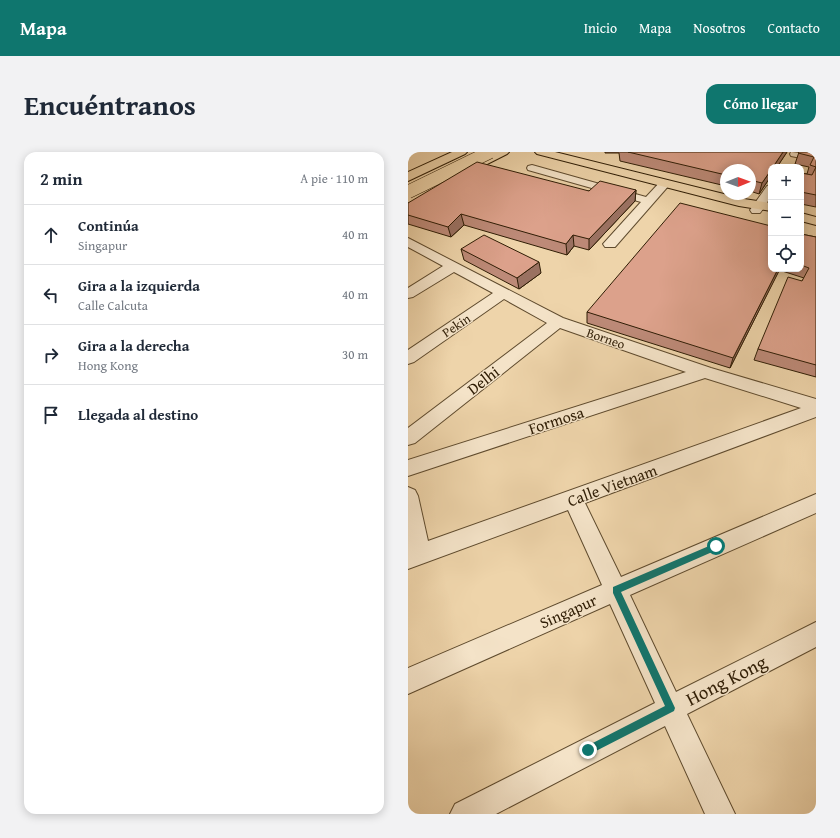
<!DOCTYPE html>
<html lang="es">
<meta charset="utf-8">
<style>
body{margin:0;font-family:"Gentium Book Plus",serif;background:#f2f2f3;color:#1f2937}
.controls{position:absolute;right:12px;top:12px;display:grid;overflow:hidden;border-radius:8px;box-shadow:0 2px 10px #0003}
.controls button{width:36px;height:36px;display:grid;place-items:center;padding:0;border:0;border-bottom:1px solid #e0e1e3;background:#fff;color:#1f2937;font:20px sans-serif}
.compass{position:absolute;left:312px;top:12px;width:36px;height:36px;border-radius:50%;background:#fff;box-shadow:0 2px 10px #0003;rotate:89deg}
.stop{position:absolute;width:12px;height:12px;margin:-9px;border:3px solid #0f766e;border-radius:50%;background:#fff}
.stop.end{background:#0f766e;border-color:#fff;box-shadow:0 1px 4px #0008}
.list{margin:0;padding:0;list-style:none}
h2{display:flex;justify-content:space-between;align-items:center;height:52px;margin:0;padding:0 16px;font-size:17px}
h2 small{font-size:13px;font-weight:400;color:#747a83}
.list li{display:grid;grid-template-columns:26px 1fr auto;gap:12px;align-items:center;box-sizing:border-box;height:60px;padding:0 16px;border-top:1px solid #e0e1e3}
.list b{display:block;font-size:15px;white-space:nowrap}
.list p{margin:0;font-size:13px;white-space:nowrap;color:#747a83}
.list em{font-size:13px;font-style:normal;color:#747a83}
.icon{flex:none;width:22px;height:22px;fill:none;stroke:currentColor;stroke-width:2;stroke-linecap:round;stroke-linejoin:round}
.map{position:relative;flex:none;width:408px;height:662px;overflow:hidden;border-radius:12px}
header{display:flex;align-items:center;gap:24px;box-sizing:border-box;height:56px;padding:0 20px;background:#0f766e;color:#fff}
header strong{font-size:19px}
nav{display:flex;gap:22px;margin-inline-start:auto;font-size:14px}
.intro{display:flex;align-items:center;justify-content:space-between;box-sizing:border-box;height:96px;padding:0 24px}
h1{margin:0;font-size:28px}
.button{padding:10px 18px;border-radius:12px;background:#0f766e;color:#fff;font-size:14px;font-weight:700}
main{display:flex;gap:24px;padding:0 24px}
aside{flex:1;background:#fff;border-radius:12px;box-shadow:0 2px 10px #0003}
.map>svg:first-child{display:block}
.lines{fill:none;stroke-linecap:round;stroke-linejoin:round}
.minor-casing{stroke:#5f4b2e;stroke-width:2}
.major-casing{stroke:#2f1d05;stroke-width:2}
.highway-casing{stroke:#2f1d05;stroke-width:2}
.minor{fill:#f4e3c8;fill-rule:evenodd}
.major{fill:#eed4aa;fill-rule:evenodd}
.highway{fill:#eed4aa;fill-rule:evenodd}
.highway-bridge-casing{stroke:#2f1d05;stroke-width:14;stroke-linecap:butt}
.highway-bridge{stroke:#eed4aa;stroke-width:13}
.wall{fill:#bd8a78;stroke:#2f1d05}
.shaded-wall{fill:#9a7161;stroke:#2f1d05}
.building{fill:#dca18b;stroke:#2f1d05}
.route{fill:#0f766e}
.labels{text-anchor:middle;stroke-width:3;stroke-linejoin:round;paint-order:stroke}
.far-street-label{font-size:13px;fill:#2f1d05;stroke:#f4e3c8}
.street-label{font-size:16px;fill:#2f1d05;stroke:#f4e3c8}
.near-street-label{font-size:19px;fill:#2f1d05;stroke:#f4e3c8}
</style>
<header>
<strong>Mapa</strong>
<nav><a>Inicio</a><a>Mapa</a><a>Nosotros</a><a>Contacto</a></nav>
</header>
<div class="intro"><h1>Encuéntranos</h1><a class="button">Cómo llegar</a></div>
<main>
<aside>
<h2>2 min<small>A pie · 110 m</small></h2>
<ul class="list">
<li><svg class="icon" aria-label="ahead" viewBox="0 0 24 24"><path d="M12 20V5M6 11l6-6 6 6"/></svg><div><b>Continúa</b><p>Singapur</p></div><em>40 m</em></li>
<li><svg class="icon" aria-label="left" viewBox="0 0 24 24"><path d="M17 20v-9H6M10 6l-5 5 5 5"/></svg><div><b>Gira a la izquierda</b><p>Calle Calcuta</p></div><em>40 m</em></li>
<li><svg class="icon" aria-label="right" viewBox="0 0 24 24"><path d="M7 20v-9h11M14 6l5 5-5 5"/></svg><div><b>Gira a la derecha</b><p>Hong Kong</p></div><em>30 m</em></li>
<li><svg class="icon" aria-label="arrive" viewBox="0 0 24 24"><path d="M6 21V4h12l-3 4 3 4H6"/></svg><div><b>Llegada al destino</b></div></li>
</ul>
</aside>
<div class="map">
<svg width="408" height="662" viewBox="0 0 408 662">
<rect width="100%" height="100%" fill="#eed4aa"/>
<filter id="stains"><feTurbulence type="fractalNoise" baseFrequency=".005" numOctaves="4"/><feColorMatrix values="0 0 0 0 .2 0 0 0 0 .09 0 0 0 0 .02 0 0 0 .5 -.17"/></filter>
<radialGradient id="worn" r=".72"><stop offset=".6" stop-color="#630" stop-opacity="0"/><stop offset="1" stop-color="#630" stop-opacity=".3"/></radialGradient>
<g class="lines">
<g class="minor-casing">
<g id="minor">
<polygon points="383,0 408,3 408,9 383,4 382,2"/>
<polygon points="124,13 238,45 253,29 261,29 263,31 207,95 197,95 195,92 233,50 120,18 119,16 120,14"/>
<path d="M363 33C363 46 360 50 352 61H344L342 58 359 34Z"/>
<polygon points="0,86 155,166 303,216 408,247 408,265 177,351 213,425 408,342 408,361 222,443 268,540 408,470 408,495 279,562 327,662 297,662 257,574 88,662 42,662 47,652 247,551 202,452 0,542 0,516 194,433 160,358 0,417 0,335 7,338 10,344 20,389 393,256 297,226 0,324 0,308 278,220 152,176 7,291 0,293 0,276 139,171 96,147 6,210 0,212 0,198 85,141 46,120 5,145 0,146 0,136 35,114 0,95"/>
</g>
</g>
<g class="major-casing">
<g id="major">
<polygon points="127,0 147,0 336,47 363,51 363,59 331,54 129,2"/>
<polygon points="393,61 408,65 408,73 393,69"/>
</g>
</g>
<g class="highway-casing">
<g id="highway">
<polygon points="44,0 59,0 57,2 0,29 0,20"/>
<polygon points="86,0 101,0 99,2 0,52 0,43"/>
</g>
</g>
<use href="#minor" class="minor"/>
<use href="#major" class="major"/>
<use href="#highway" class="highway"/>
<g class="highway-bridge-casing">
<polyline id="highway-bridge" points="0,40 82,0"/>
</g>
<use href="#highway-bridge" class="highway-bridge"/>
</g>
<g class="wall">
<polygon points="197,0 379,0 369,15 363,15 363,24 351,42 342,39 342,18 318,18 318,34 212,9 211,1 197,1"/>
<polygon points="391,0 408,0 408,55 393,52 393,21 399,22 401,15 387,12"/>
<polygon points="228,38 227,49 181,98 166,94 159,103 56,73 43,85 0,72 0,51 181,39"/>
<polygon points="393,82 408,85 408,225 346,208 350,197 396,126 371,118 322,216 179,171 179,160 363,117 393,117"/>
<polygon points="53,97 133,121 111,137 56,108"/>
</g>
<g class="shaded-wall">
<polygon points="375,0 379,0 369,15 365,15"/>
<polygon points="363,18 363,24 351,42 354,31"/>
<polygon points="228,38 227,49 181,98 181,87"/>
<polygon points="53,62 56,73 43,85 40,75"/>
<polygon points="165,83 166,94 159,103 158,92"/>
<polygon points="131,110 133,121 111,137 109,126"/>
<polygon points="370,117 372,117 322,216 325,206"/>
</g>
<g class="building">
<polygon points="220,0 375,0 365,15 363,15 363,18 354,31 342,28 342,18 318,18 318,23"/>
<polygon points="391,0 408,0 408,15 402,13 406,5 390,1"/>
<polygon points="69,10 181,39 192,29 228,38 181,87 165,83 158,92 53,62 40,75 0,63 0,51"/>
<polygon points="408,15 408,43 393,40 393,21 404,23"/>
<polygon points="272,51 363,74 363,117 370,117 325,206 179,160"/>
<polygon points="393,82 408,85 408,213 350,197 380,125 394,129 401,116 393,113"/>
<polygon points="76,83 131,110 109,126 53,97"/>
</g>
<polygon class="route" points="308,391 311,392 311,397 213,440 267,556 266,559 184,601 180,603 177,601 176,598 177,595 257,554 205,441 205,435"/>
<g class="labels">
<g class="far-street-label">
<text transform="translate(48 173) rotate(-34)" y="5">Pekin</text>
<text transform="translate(198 186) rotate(19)" y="5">Borneo</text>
</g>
<g class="street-label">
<text transform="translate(75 228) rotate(-38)" y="6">Delhi</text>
<text transform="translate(148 268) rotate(-18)" y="6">Formosa</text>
<text transform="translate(204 333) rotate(-20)" y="6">Calle Vietnam</text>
<text transform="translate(160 459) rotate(-24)" y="6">Singapur</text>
</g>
<g class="near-street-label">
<text transform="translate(318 528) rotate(-27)" y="7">Hong Kong</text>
</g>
</g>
<rect width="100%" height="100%" filter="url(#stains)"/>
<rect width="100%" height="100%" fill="url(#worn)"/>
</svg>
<div class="controls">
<button>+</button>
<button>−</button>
<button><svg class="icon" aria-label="locate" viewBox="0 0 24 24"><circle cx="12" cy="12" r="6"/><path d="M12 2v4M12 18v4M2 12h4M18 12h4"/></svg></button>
</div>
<svg class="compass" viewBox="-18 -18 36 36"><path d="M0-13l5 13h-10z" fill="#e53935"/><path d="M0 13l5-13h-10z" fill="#747a83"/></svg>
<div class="stop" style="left:308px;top:394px"></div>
<div class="stop end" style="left:180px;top:598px"></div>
</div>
</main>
